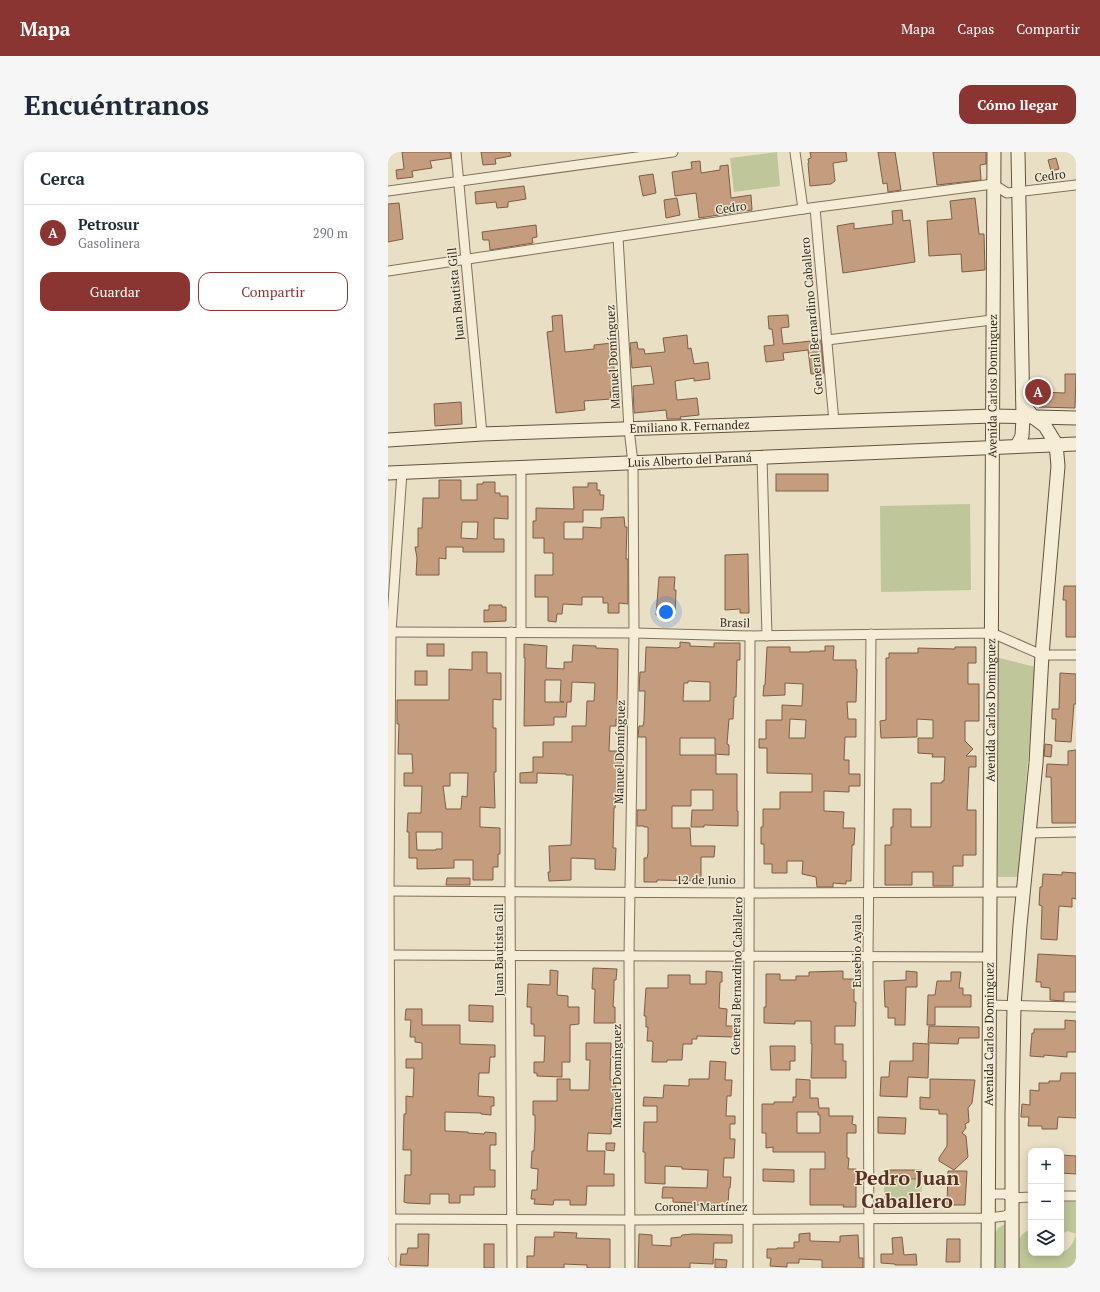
<!DOCTYPE html>
<html lang="es">
<meta charset="utf-8">
<style>
body{margin:0;font-family:"PT Serif",serif;background:#f6f6f7;color:#1f2937}
.controls{position:absolute;right:12px;bottom:12px;display:grid;overflow:hidden;border-radius:8px;box-shadow:0 2px 10px #0003}
.controls button{width:36px;height:36px;display:grid;place-items:center;padding:0;border:0;border-bottom:1px solid #e0e1e3;background:#fff;color:#1f2937;font:20px sans-serif}
.you{position:absolute;left:278px;top:460px;width:14px;height:14px;margin:-10px;border:3px solid #fff;border-radius:50%;background:#1a73e8;box-shadow:0 0 0 6px #1a73e833}
.badge{display:grid;place-items:center;width:26px;height:26px;border-radius:50%;background:#8b3532;color:#fff;font-size:13px;font-weight:700}
.pin{position:absolute;translate:-50% -50%;border:2px solid #fff;box-shadow:0 1px 4px #0006}
.list{margin:0;padding:0;list-style:none}
h2{display:flex;justify-content:space-between;align-items:center;height:52px;margin:0;padding:0 16px;font-size:17px}
h2 small{font-size:13px;font-weight:400;color:#747a83}
.list li{display:grid;grid-template-columns:26px 1fr auto;gap:12px;align-items:center;box-sizing:border-box;height:56px;padding:0 16px;border-top:1px solid #e0e1e3}
.list b{display:block;font-size:15px;white-space:nowrap}
.list p{margin:0;font-size:13px;white-space:nowrap;color:#747a83}
.list em{font-size:13px;font-style:normal;color:#747a83}
.actions{display:flex;gap:8px;padding:12px 16px}
.actions a{flex:1;padding:9px 0;border:1px solid #8b3532;border-radius:12px;text-align:center;font-size:14px;color:#8b3532}
.actions .main{background:#8b3532;color:#fff}
.icon{flex:none;width:22px;height:22px;fill:none;stroke:currentColor;stroke-width:2;stroke-linecap:round;stroke-linejoin:round}
.map{position:relative;flex:none;width:688px;height:1116px;overflow:hidden;border-radius:12px}
header{display:flex;align-items:center;gap:24px;box-sizing:border-box;height:56px;padding:0 20px;background:#8b3532;color:#fff}
header strong{font-size:19px}
nav{display:flex;gap:22px;margin-inline-start:auto;font-size:14px}
.intro{display:flex;align-items:center;justify-content:space-between;box-sizing:border-box;height:96px;padding:0 24px}
h1{margin:0;font-size:28px}
.button{padding:10px 18px;border-radius:12px;background:#8b3532;color:#fff;font-size:14px;font-weight:700}
main{display:flex;gap:24px;padding:0 24px}
aside{flex:1;background:#fff;border-radius:12px;box-shadow:0 2px 10px #0003}
.map>svg:first-child{display:block}
.green{fill:#bfc699}
.building{fill:#c49d7e;stroke:#7f5d45;fill-rule:evenodd}
.lines{fill:none;stroke-linecap:round;stroke-linejoin:round}
.minor-casing{stroke:#82715c;stroke-width:11}
.secondary-casing{stroke:#64533f;stroke-width:15}
.minor{stroke:#f5edd6;stroke-width:9}
.secondary{stroke:#f5edd6;stroke-width:13}
.labels{text-anchor:middle;stroke-width:3;stroke-linejoin:round;paint-order:stroke}
.street-label{font-size:12px;fill:#33291f;stroke:#f1ead3}
.town-label{font-size:20px;font-weight:bold;fill:#5c3023;stroke:#f1ead3}
</style>
<header>
<strong>Mapa</strong>
<nav><a>Mapa</a><a>Capas</a><a>Compartir</a></nav>
</header>
<div class="intro"><h1>Encuéntranos</h1><a class="button">Cómo llegar</a></div>
<main>
<aside>
<h2>Cerca<small></small></h2>
<ul class="list">
<li><span class="badge">A</span><div><b>Petrosur</b><p>Gasolinera</p></div><em>290 m</em></li>
</ul>
<div class="actions"><a class="main">Guardar</a><a>Compartir</a></div>
</aside>
<div class="map">
<svg width="688" height="1116" viewBox="0 0 688 1116">
<rect width="100%" height="100%" fill="#e9dfc4"/>
<g class="green">
<polygon points="389,0 392,34 346,40 342,6"/>
<polygon points="582,352 583,438 493,440 492,354"/>
<polygon points="611,506 648,515 630,725 610,725"/>
<polygon points="496,1028 534,1028 533,1053 496,1053"/>
<path d="M673 1049 688 1050V1116H630C630 1100 625 1085 641 1078L643 1082V1101C663 1101 682 1107 688 1082L680 1079 673 1082Z"/>
<polygon points="617,1072 621,1076 619,1116 601,1116 606,1083 610,1076"/>
</g>
<g class="building">
<polygon points="14,0 62,0 63,6 42,9 44,16 24,19 25,25 9,27 8,18 16,17"/>
<polygon points="93,0 122,0 123,4 107,7 108,12 95,13"/>
<polygon points="422,0 458,0 459,9 445,11 447,29 443,32 422,34 420,11 421,11 420,7 423,6"/>
<polygon points="490,0 507,0 513,38 500,40 499,31 495,32"/>
<polygon points="545,0 598,0 598,12 592,13 593,28 549,33"/>
<polygon points="668,6 671,17 663,19 660,8"/>
<polygon points="312,9 313,21 332,18 332,14 340,13 343,46 363,43 364,58 311,66 308,41 287,44 284,20 304,17 303,10"/>
<polygon points="265,22 268,41 255,44 251,24"/>
<polygon points="136,34 138,47 120,50 120,55 109,56 108,50 88,52 87,40"/>
<polygon points="289,46 292,63 278,66 276,48"/>
<polygon points="587,46 591,82 596,82 597,118 574,120 573,102 541,104 539,69 564,67 562,49"/>
<polygon points="11,51 15,87 0,90 0,52"/>
<polygon points="514,58 515,69 522,68 527,110 455,121 449,74 466,71 466,77 505,72 504,59"/>
<polygon points="148,73 149,85 144,86 145,91 102,98 101,88 95,88 94,80"/>
<polygon points="174,163 177,200 206,197 206,193 224,191 228,240 222,240 223,247 196,249 197,258 168,261 159,180 165,179 164,164"/>
<polygon points="400,163 401,175 393,176 395,192 433,188 436,221 423,222 420,198 395,201 396,208 378,210 376,194 386,193 384,177 381,177 380,164"/>
<polygon points="299,183 300,197 303,196 306,212 320,210 322,227 306,229 306,226 287,229 289,248 309,246 311,263 292,265 293,267 279,267 278,258 246,261 245,234 266,232 263,214 244,216 242,191 249,190 250,197 256,197 257,202 277,200 275,186"/>
<polygon points="677,222 688,222 687,256 651,255 652,240 677,241"/>
<polygon points="73,250 74,272 47,274 46,252"/>
<rect x="388" y="322" width="52" height="17"/>
<path d="M51 328H73V348H89V332H95V330H107V341H112V344H120V367L106 366V387H116V400H75V395H58V407L51 406V423H28L29 406 27 395H30V376H34L35 346H51ZM74 370H90L89 387 73 386Z"/>
<polygon points="200,331 209,331 209,338 212,338 212,343 216,343 215,358 195,358 195,370 176,370 176,387 195,387 195,375 213,376 213,366 236,365 237,375 239,375 238,407 240,407 240,452 231,451 231,461 220,461 220,451 215,451 215,445 194,445 194,453 175,452 174,462 169,462 168,470 160,469 160,445 147,445 147,423 165,423 165,401 156,401 156,386 145,386 145,369 148,369 148,356 186,357 185,335 200,335"/>
<polygon points="360,402 361,461 352,461 352,457 337,458 337,403"/>
<polygon points="271,425 287,425 286,438 288,438 287,464 268,463"/>
<polygon points="676,434 688,434 688,485 678,485 678,448 675,448"/>
<polygon points="101,453 114,453 114,455 118,455 118,469 96,470 96,458 101,458"/>
<path d="M292 490 302 491V494L326 495V491H352V508H349L348 545H346L345 567H341L339 592 341 593V603L327 602V586H292V603H328V622H349V659H350V674L316 673V675H303L304 658H325V638H303V654H284V676H302L303 694H327L326 705H313V729L269 728V730H256V706H259L260 701V675H256V674H249V658H258V585H250L251 574H255L256 569 257 539H251L252 520H257L258 495 289 496 292 495ZM300 529 322 530V549H295L296 531H300Z"/>
<rect x="39" y="492" width="17" height="12"/>
<path d="M136 492 159 494 158 516 176 517V510H184L185 493 208 494V496L230 497 229 552H234V567H228V574H222L221 599H234L233 639H228L227 656H226L225 696H228L227 718 207 717V707L183 706V728L161 729 160 720H162L161 694 183 693 185 623H178V622L149 621V631H132V621L145 620V605H155V590H184V574H198L199 549H206L207 531 184 530 183 550H179L178 565H166V573L136 574 137 506H136ZM157 528H173L172 549 176 550H157Z"/>
<path d="M437 494H446L445 508H468V517H469L468 550H459L460 567H468V585H457L456 608H461V622H472V634H461V640L436 639V659L456 660 455 676H467L466 693H464L463 729H458V732L445 731V735H429L428 725 414 722 415 709H399V721H384V712H376V692H373V675H375V657H392V640H424V622L379 621V596H371V587H378V568H394V553L414 554 415 532 397 531V543L375 544 376 533H377L379 495H402V500H422V499H437ZM402 567 418 568 417 586H401Z"/>
<polygon points="567,495 588,495 588,511 580,511 580,532 591,532 591,569 577,569 577,589 585,597 578,604 588,604 588,615 581,615 579,658 588,658 588,703 575,703 575,714 565,714 565,734 545,734 545,720 524,720 524,733 497,733 497,693 503,693 503,675 505,675 505,657 523,657 523,675 543,675 543,631 554,631 554,629 556,629 557,605 544,605 545,602 530,601 530,586 545,586 545,568 529,567 529,585 493,586 492,569 498,568 498,506 501,506 501,501 530,501 530,496 567,497"/>
<path d="M84 500H99V521H113V548L105 547V576H108V620H106L107 656 92 655V675L112 676V702H110V715H105V728H85V708H66V716L29 717V706H21V680H19L20 661H33L34 634H16V621H25L24 602H10L11 572H9V548H61V517L84 518ZM62 621H80L79 645 74 644 73 657H58L55 634H62ZM28 680H54V697H48V698H29Z"/>
<rect x="27" y="519" width="12" height="14"/>
<polygon points="672,521 688,522 688,552 686,552 683,590 667,589 668,567 664,567 664,557 671,557"/>
<polygon points="657,592 664,593 663,605 656,604"/>
<polygon points="688,598 688,671 664,671 663,625 658,625 659,612 680,613 680,599"/>
<polygon points="674,720 688,721 688,747 684,746 684,755 671,754 669,788 653,787 654,754 651,753 652,735 654,735 655,722 674,723"/>
<polygon points="59,726 82,726 82,733 58,733"/>
<polygon points="650,802 688,804 688,840 676,840 676,849 662,848 662,836 653,835 653,830 648,830"/>
<polygon points="205,816 229,817 228,828 226,828 226,837 225,855 227,855 227,871 206,871 207,837 204,837"/>
<polygon points="162,818 170,819 169,843 180,844 180,855 191,855 191,872 182,873 182,910 174,910 174,925 149,924 149,921 146,921 146,910 156,910 157,884 146,884 146,872 143,872 143,855 139,855 140,832 162,833"/>
<polygon points="318,819 334,820 334,830 332,830 331,856 339,857 338,874 347,874 346,885 309,884 309,887 304,887 304,892 295,892 294,908 279,908 279,910 264,910 265,890 264,889 259,889 260,875 258,875 258,864 256,864 258,836 280,836 280,823 302,823 302,832 318,832"/>
<polygon points="455,819 455,827 466,827 466,850 468,850 467,874 447,874 447,892 455,892 455,909 458,909 458,926 423,926 424,892 423,892 423,869 407,869 407,872 376,871 376,855 378,855 378,822 392,822 392,828 408,828 408,824 421,824 421,820"/>
<polygon points="518,819 529,820 529,835 518,835 517,873 507,873 507,866 500,866 500,855 497,855 496,829 518,828"/>
<polygon points="563,820 573,820 571,836 575,836 575,843 583,843 583,855 547,855 547,873 539,873 540,843 547,843 549,829 563,829"/>
<polygon points="81,853 105,854 105,870 81,869"/>
<polygon points="18,857 34,857 34,873 72,873 72,892 107,893 107,905 102,905 101,921 91,921 90,944 106,945 106,954 103,954 103,963 93,962 93,961 57,960 57,979 80,980 80,981 96,982 97,980 108,981 108,993 102,993 102,1018 107,1018 107,1035 86,1035 86,1043 72,1043 72,1051 61,1051 61,1042 42,1042 42,1052 19,1051 16,1050 17,1023 23,1023 23,998 15,998 16,962 18,962 18,944 25,945 26,916 18,916 18,907 34,907 34,891 27,890 27,885 22,885 23,868 17,868"/>
<polygon points="677,868 688,869 688,900 679,900 679,905 656,903 656,905 642,904 644,881 646,881 646,877 677,877"/>
<polygon points="541,874 591,875 591,886 571,886 570,892 540,891"/>
<polygon points="198,891 223,891 222,928 228,929 227,946 229,946 229,957 224,956 223,982 200,981 199,999 217,999 216,1022 226,1022 226,1034 199,1034 198,1053 182,1053 182,1048 166,1048 165,1053 146,1052 147,1047 143,1047 144,1038 149,1038 150,1017 143,1016 144,999 146,999 147,977 147,963 145,963 145,949 169,949 169,927 182,927 182,938 201,938 202,908 198,908"/>
<polygon points="525,891 541,892 540,926 520,925 519,945 492,944 493,925 501,925 502,909 525,909"/>
<polygon points="382,894 407,894 407,909 402,909 402,918 383,918"/>
<polygon points="322,909 338,910 337,928 344,928 343,944 339,944 338,964 347,964 347,972 342,972 342,987 347,987 346,1006 336,1006 335,1025 343,1025 342,1036 341,1036 340,1053 304,1053 304,1051 285,1050 285,1046 274,1046 275,1035 319,1036 320,1018 294,1017 294,1015 277,1014 277,1032 257,1031 257,1000 255,1000 256,970 269,970 269,954 255,954 256,945 275,946 276,933 301,934 301,927 321,927"/>
<polygon points="673,921 688,921 688,966 670,965 669,977 654,977 654,974 640,974 641,965 633,965 634,952 642,953 642,938 651,939 651,931 661,931 661,929 672,929"/>
<path d="M408 927 422 928V946H430L431 956H441V964H465L464 972 468 973V981H459V1006H461L460 1017H468V1055H455L456 1053H422V1017H437V1000H385V995L378 996V981H374V952H386V950H405V945H408ZM409 960H430V963H432V981H409Z"/>
<polygon points="542,927 587,928 584,951 580,956 581,970 577,972 578,976 574,981 578,984 580,1005 566,1018 551,1009 551,1006 559,994 559,962 551,962 551,958 532,957 532,945 542,946"/>
<polygon points="490,965 518,966 517,982 490,981"/>
<polygon points="218,991 227,991 226,999 218,998"/>
<polygon points="673,1003 688,1004 688,1022 673,1021"/>
<polygon points="375,1017 406,1018 406,1030 375,1029"/>
<rect x="498" y="1018" width="36" height="9"/>
<polygon points="560,1019 579,1019 577,1053 559,1053"/>
<polygon points="166,1080 189,1081 188,1086 222,1087 222,1116 199,1116 199,1113 176,1112 176,1116 139,1116 139,1104 146,1104 147,1085 166,1085"/>
<polygon points="422,1081 422,1089 452,1090 452,1084 470,1083 471,1106 475,1106 475,1116 434,1116 434,1108 411,1107 411,1111 399,1111 399,1115 382,1114 383,1106 379,1106 379,1097 389,1097 389,1096 406,1096 406,1090 411,1090 411,1082"/>
<polygon points="30,1082 41,1082 40,1114 12,1113 13,1102 19,1102 20,1096 30,1096"/>
<polygon points="251,1082 264,1083 264,1093 283,1094 283,1086 293,1085 294,1083 305,1082 344,1083 344,1091 326,1091 325,1112 302,1111 302,1116 250,1116"/>
<polygon points="514,1085 516,1103 528,1102 529,1113 507,1113 507,1112 493,1111 493,1102 505,1102 504,1086"/>
<polygon points="559,1087 572,1087 572,1110 558,1110"/>
<rect x="96" y="1092" width="10" height="24"/>
<polygon points="327,1107 339,1108 338,1116 327,1116"/>
</g>
<g class="lines">
<g class="minor-casing">
<g id="minor">
<polyline points="68,0 94,282"/>
<polyline points="407,0 415,57"/>
<polyline points="0,39 285,0"/>
<polyline points="427,56 446,270"/>
<polyline points="230,85 241,277 245,311 246,481 241,804 242,1116"/>
<polyline points="0,119 415,57 605,32 619,41 688,33"/>
<polyline points="439,188 604,168"/>
<polyline points="374,305 379,484"/>
<polyline points="0,480 246,481 362,484 604,481 654,503 688,503"/>
<polyline points="123,480 122,740 124,1116"/>
<polyline points="133,480 133,316"/>
<polyline points="641,681 688,680"/>
<polyline points="0,739 362,741 635,740"/>
<polyline points="0,803 602,805"/>
<polyline points="601,853 688,855"/>
<polyline points="600,1044 608,1042 617,1042 625,1046 643,1045"/>
<polyline points="673,1044 688,1044"/>
<polyline points="0,1067 242,1068 600,1066 617,1064 624,1060"/>
<polyline points="3,1116 1,739 3,480 14,320"/>
<polyline points="360,1116 362,484"/>
<polyline points="481,1116 480,805 483,482"/>
</g>
</g>
<g class="secondary-casing">
<g id="secondary">
<path id="s1" d="M0 288 94 282 604 264 688 266"/>
<polyline points="629,294 634,284 635,265 630,0"/>
<path id="s2" d="M0 321 688 292"/>
<path id="s3" d="M600 1116 606 0"/>
<polyline points="624,1116 624,963 626,854 632,773 648,611 654,503 670,314 668,292 657,274 645,265 639,257 635,247"/>
</g>
</g>
<use href="#minor" class="minor"/>
<use href="#secondary" class="secondary"/>
</g>
<g class="labels">
<g class="street-label">
<text transform="translate(662 24) rotate(-7)" y="4">Cedro</text>
<text transform="translate(343 56) rotate(-8)" y="4">Cedro</text>
<text transform="translate(68 142) rotate(-95)" y="4">Juan Bautista Gill</text>
<text transform="translate(424 164) rotate(-95)" y="4">General Bernardino Caballero</text>
<text transform="translate(225 205) rotate(-93)" y="4">Manuel Domínguez</text>
<text dy="4" stroke="none"><textPath href="#s3" startOffset="882">Avenida Carlos Dominguez</textPath></text>
<text dy="4" stroke="none"><textPath href="#s1" startOffset="302">Emiliano R. Fernandez</textPath></text>
<text dy="4" stroke="none"><textPath href="#s2" startOffset="302">Luis Alberto del Paraná</textPath></text>
<text transform="translate(347 471) rotate(1)" y="4">Brasil</text>
<text dy="4" stroke="none"><textPath href="#s3" startOffset="558">Avenida Carlos Dominguez</textPath></text>
<text transform="translate(232 600) rotate(-89)" y="4">Manuel Domínguez</text>
<text x="318" y="732">12 de Junio</text>
<text transform="translate(111 798) rotate(-90)" y="4">Juan Bautista Gill</text>
<text transform="translate(469 799) rotate(-90)" y="4">Eusebio Ayala</text>
<text transform="translate(349 824) rotate(-89)" y="4">General Bernardino Caballero</text>
<text dy="4" stroke="none"><textPath href="#s3" startOffset="234">Avenida Carlos Dominguez</textPath></text>
<text transform="translate(229 924) rotate(-90)" y="4">Manuel Domínguez</text>
<text x="313" y="1059">Coronel Martínez</text>
</g>
<g class="town-label">
<text x="519" y="1033">Pedro Juan<tspan x="519" dy="23">Caballero</tspan></text>
</g>
</g>
</svg>
<div class="controls">
<button>+</button>
<button>−</button>
<button><svg class="icon" aria-label="layers" viewBox="0 0 24 24"><path d="M12 4l9 5-9 5-9-5zM3 14l9 5 9-5"/></svg></button>
</div>
<div class="you"></div>
<div class="pin badge" style="left:650px;top:240px">A</div>
</div>
</main>
